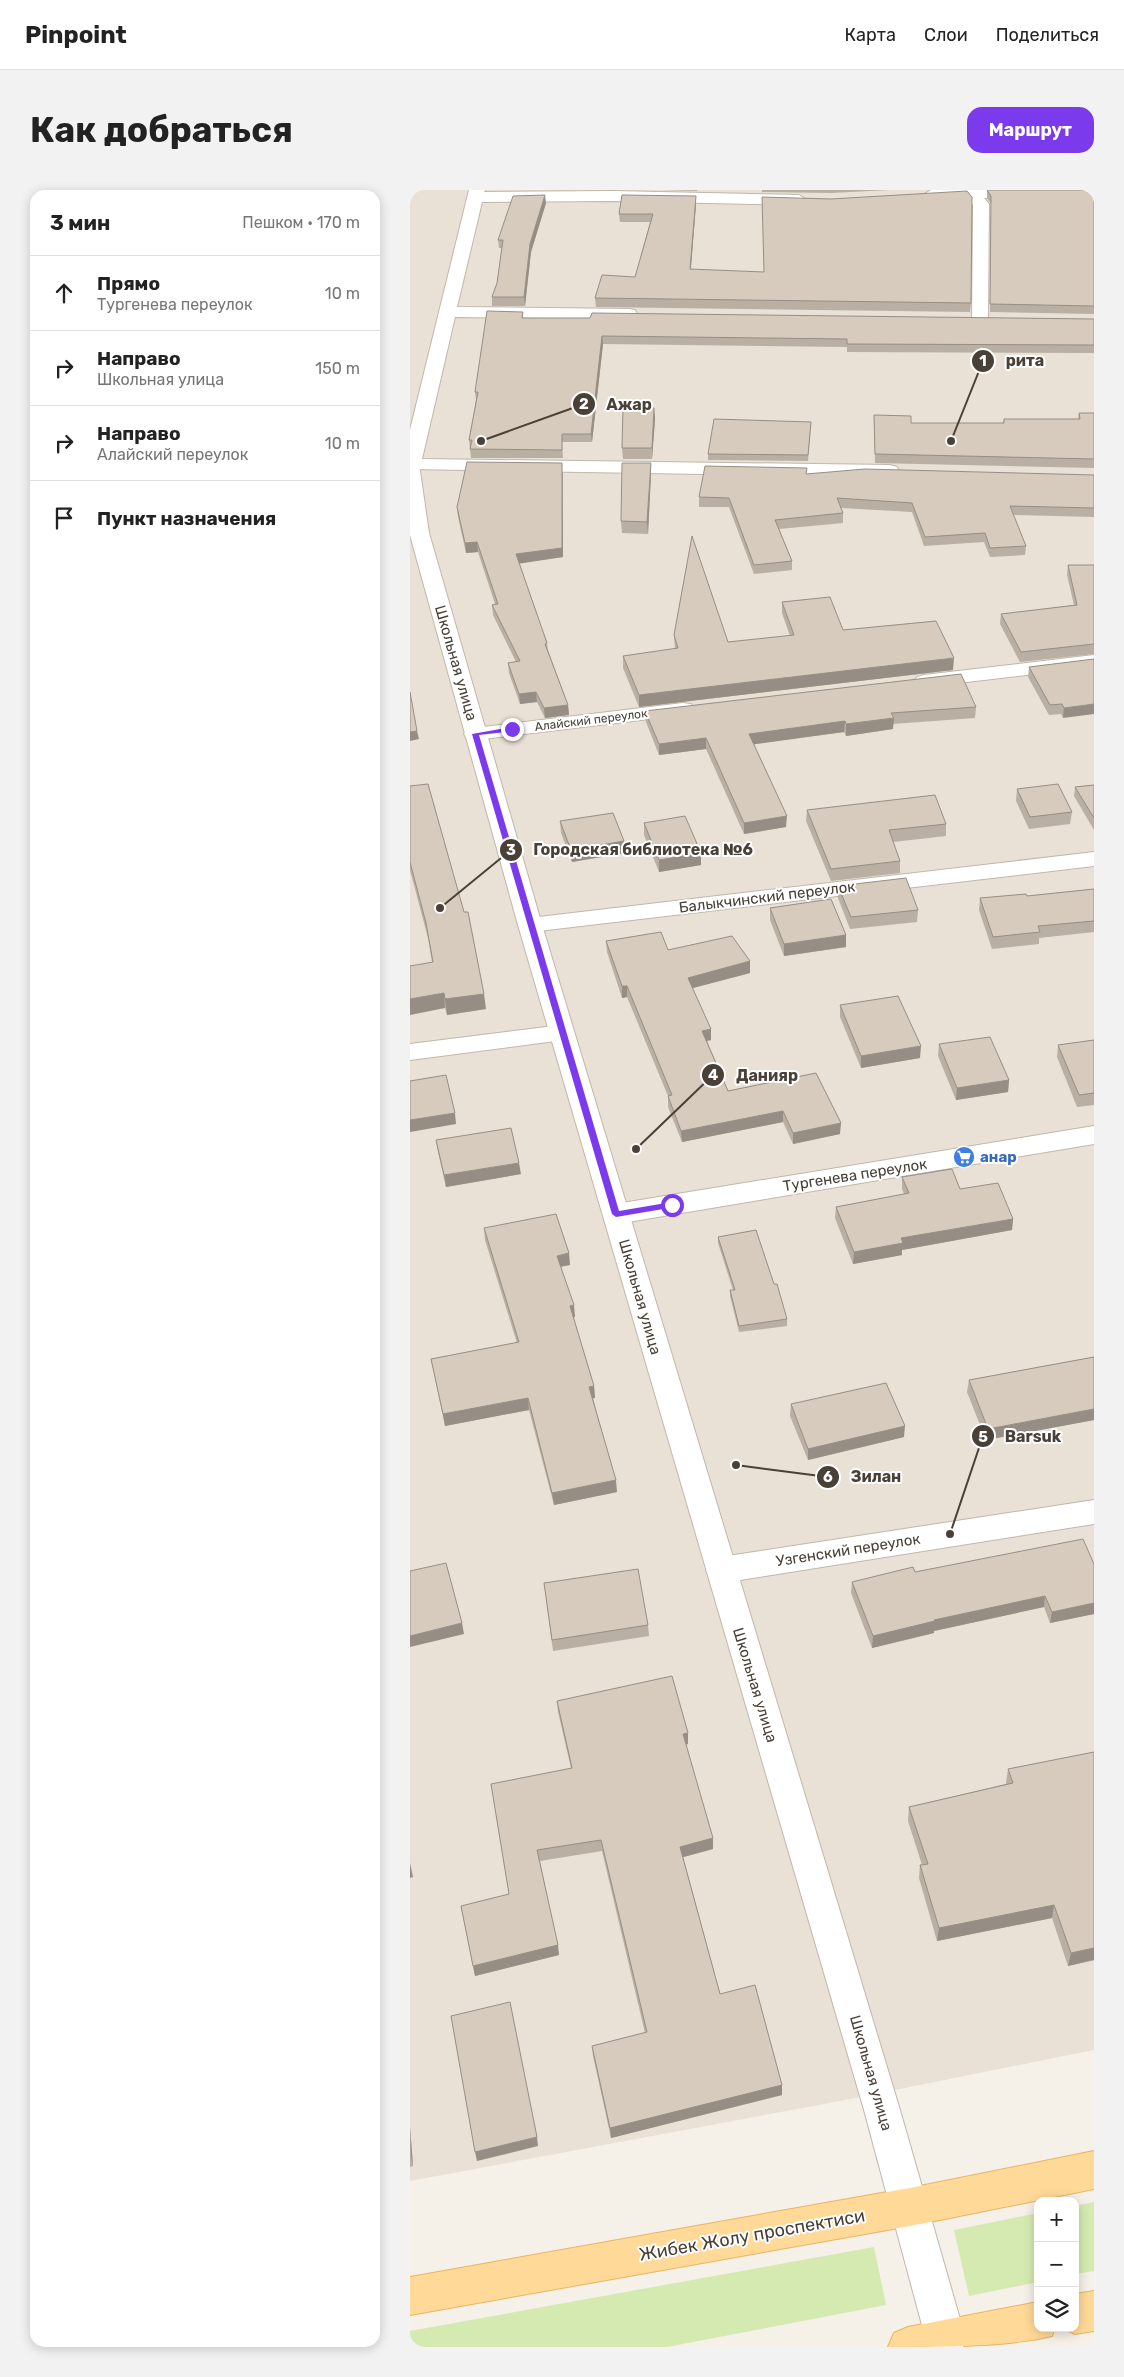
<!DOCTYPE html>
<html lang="ru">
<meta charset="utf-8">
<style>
body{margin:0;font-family:Rubik,sans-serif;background:#f2f2f2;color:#222}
.controls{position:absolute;right:15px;bottom:15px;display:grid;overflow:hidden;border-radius:10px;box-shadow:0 2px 12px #0003}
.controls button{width:45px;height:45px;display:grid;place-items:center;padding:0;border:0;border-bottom:1px solid #e0e0e0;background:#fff;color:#222;font:25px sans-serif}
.stop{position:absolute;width:15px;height:15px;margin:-11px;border:4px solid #7c3aed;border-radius:50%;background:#fff}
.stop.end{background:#7c3aed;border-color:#fff;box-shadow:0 1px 5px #0008}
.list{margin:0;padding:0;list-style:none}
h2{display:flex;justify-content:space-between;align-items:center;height:65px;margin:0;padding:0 20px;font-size:21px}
h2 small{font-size:16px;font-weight:400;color:#767676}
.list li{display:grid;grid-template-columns:32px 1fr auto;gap:15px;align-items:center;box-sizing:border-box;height:75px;padding:0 20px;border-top:1px solid #e0e0e0}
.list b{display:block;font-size:19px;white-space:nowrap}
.list p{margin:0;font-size:16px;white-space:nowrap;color:#767676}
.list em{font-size:16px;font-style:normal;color:#767676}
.icon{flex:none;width:28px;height:28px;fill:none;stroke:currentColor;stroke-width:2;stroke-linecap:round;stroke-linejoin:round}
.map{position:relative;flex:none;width:684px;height:2157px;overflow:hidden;border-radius:15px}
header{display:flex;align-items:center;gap:30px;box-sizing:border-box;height:70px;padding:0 25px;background:#fff;border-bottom:1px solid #e0e0e0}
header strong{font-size:24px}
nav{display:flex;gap:28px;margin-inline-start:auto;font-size:18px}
.intro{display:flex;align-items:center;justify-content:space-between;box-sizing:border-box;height:120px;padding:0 30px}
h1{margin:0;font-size:35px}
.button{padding:12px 22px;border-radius:15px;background:#7c3aed;color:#fff;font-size:18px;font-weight:700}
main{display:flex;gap:30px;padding:0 30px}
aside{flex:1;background:#fff;border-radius:15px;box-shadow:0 2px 12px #0003}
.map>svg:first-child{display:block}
.residential{fill:#e9e1d6}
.green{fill:#d5eab0}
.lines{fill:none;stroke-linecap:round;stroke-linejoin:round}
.minor-casing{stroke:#c1b7aa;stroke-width:2}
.tertiary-casing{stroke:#c1b7aa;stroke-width:2}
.primary-casing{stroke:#e8b563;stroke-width:2}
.minor{fill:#fff;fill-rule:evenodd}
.tertiary{fill:#fff;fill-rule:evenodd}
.primary{fill:#ffd997;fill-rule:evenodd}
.wall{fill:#b9afa3}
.shaded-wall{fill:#968e84}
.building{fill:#d7cbbd;stroke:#968e84}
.route{fill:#7c3aed}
.labels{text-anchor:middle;stroke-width:4;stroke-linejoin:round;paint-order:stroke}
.far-street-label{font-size:12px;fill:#494037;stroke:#fff}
.street-label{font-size:15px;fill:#494037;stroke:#fff}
.shop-label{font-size:15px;font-weight:bold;fill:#366cbe;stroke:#fff;text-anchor:start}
.near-street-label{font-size:18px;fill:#494037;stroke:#fff}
.leader{fill:none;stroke:#494037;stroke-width:2}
.callout-dot{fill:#494037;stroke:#fff;stroke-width:2}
.mark-label{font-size:15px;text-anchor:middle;font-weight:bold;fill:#fff}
.callout-label{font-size:16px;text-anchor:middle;font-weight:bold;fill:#494037;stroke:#fff;stroke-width:4;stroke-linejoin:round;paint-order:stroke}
</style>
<header>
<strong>Pinpoint</strong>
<nav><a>Карта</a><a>Слои</a><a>Поделиться</a></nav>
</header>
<div class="intro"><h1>Как добраться</h1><a class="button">Маршрут</a></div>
<main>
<aside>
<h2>3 мин<small>Пешком · 170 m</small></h2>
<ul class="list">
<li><svg class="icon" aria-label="ahead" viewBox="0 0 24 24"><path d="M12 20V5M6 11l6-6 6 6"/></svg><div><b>Прямо</b><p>Тургенева переулок</p></div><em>10 m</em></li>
<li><svg class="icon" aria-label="right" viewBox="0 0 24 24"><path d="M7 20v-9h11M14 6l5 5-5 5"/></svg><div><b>Направо</b><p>Школьная улица</p></div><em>150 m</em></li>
<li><svg class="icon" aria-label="right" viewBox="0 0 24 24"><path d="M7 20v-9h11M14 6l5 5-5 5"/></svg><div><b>Направо</b><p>Алайский переулок</p></div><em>10 m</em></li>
<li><svg class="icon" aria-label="arrive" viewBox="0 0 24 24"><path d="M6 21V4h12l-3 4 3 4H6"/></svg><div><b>Пункт назначения</b></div></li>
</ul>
</aside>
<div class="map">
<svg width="684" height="2157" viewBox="0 0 684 2157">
<rect width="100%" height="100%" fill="#f5f0e8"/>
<polygon class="residential" points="0,0 684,0 684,1860 430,1911 0,1991"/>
<g class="green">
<polygon points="684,2012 684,2081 665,2084 665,2016"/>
<polygon points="628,2023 628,2092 559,2106 544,2040"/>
<polygon points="464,2057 476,2115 257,2157 0,2157 0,2141"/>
</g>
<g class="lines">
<g class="minor-casing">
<g id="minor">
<polygon points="59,0 75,0 74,2 203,1 389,5 397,10 389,15 203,11 72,12 47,117 219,119 225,120 227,124 225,128 219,129 45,127 12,269 480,275 487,277 489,281 487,285 480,287 0,279 0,240"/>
<polygon points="521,0 684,0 684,5 574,8 579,14 578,129 576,133 564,133 562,129 563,15 558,9 516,8 513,5"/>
<polygon points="684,465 684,477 514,497 507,495 504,491 507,487 514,485"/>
<polygon points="273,513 281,514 284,519 281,524 65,550 57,549 54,544 57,539 65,538"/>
<polygon points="684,662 684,676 120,742 112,740 108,735 112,730 120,728"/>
<polygon points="152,835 161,837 164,843 161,849 0,870 0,854"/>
<polygon points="684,936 684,954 206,1034 196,1031 193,1024 196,1017 206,1014"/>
<polygon points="684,1310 684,1334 311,1393 300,1389 296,1380 300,1371 311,1367"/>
</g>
</g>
<g class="tertiary-casing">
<polygon id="tertiary" points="0,268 7,270 9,274 19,343 132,735 490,1920 556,2150 553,2157 519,2157 516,2150 454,1920 108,735 0,345"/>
</g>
<g class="primary-casing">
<g id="primary">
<polygon points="684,1961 684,1999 500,2036 0,2125 0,2087 500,1998"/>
<polygon points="684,2101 684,2141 665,2144 652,2138 665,2138 665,2104"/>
<path d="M628 2112V2138H645L642 2146C596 2157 528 2157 478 2157L484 2143 498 2137Z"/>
</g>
</g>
<use href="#minor" class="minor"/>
<use href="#tertiary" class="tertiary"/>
<use href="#primary" class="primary"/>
</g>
<g class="wall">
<polygon points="251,0 287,0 287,1"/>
<polygon points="352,0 480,0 421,3 352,2"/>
<polygon points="577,0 684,1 684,124 580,122 581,14 577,8"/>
<polygon points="136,13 121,62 115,116 82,116 82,107 87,93 92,58 89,58 88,50"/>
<polygon points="286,14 281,79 561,113 560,122 186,117 185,108 225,87 240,32 210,32 209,24"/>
<polygon points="113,122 113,128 684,129 684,163 437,162 437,157 193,154 182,252 152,252 153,268 61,268 59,250 66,210 65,202"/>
<polygon points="244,218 245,229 242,269 213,269 212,258"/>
<polygon points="669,223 684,223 684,278 465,273 464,225 501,233 593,233 594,229 668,229"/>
<polygon points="401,232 398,271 298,270 298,264"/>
<polygon points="241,273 241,284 238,344 212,343 211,331"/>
<polygon points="153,283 153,367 109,373 137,453 138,460 158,515 159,525 135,528 127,512 110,514 99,483 98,473 106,472 83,425 82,415 85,414 68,362 56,363 48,327 47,317"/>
<polygon points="397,284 684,285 684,327 603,325 616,356 615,365 580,367 574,352 514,356 502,322 431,318 433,323 433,333 369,339 382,371 382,380 344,384 319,317 289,317 289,307"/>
<polygon points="658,375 684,375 684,464 610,472 590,434 591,424 664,415 657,385"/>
<polygon points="372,412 433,440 543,480 229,517 213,478 213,466 265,459 264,445 318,452 380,446 372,423"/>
<polygon points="684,469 653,528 651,524 639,525 618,487 619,477"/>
<polygon points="566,517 565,528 483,534 483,539 436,546 434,542 343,554 376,637 334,644 296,559 249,565 236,532 235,521"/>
<polygon points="684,595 684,640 664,606 665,597"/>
<polygon points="0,596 76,819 37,825 22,772 18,748 0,680"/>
<polygon points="607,599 662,622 660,634 619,639 606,611"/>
<polygon points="397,620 536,634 536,646 483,652 490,671 490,683 421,691 396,631"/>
<polygon points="150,631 214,651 215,663 162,672 151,643"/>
<polygon points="234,633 291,675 249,682 234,645"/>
<polygon points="428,696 508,720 507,732 440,739 428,708"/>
<polygon points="684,699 684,742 629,748 629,754 582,759 569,720 570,708 617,706"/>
<polygon points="360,718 436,757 374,766 360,730"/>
<polygon points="196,751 258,760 340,783 283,798 301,850 297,851 318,901 406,883 430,944 383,954 373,932 272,952 258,917 258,906 217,807 212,808 197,762"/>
<polygon points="430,815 510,868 451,878 430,827"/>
<polygon points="684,850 684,915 667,917 647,867 648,855"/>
<polygon points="529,854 599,890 598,902 546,910 528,866"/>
<polygon points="26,950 111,984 36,997 28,962"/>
<polygon points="492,987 550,999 603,1029 602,1040 492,1060 492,1065 443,1074 425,1028 426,1017 494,1004 492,999"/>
<polygon points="74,1038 160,1075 151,1077 165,1127 163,1127 184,1196 185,1208 183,1208 207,1302 144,1315 119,1220 35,1236 21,1169 107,1153 75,1050"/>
<polygon points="308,1047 377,1129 377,1136 329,1142 320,1106 320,1100 323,1100 308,1053"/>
<polygon points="684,1167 684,1230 576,1250 557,1202 559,1190"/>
<polygon points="381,1214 494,1247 398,1270 380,1226"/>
<polygon points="684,1374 684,1424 640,1433 634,1417 524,1441 524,1443 462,1458 441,1403 442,1392 505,1382"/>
<polygon points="134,1393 238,1435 239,1446 143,1461"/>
<polygon points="147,1511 278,1543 278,1554 276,1555 303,1659 273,1667 310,1804 372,1905 201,1948 183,1866 182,1856 235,1843 192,1661 130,1671 149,1765 65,1786 51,1716 99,1704 161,1578 148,1522"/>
<polygon points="684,1562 684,1770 658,1776 642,1728 527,1751 509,1688 510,1675 512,1675 498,1631 499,1617 596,1594 596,1593 598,1579"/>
<polygon points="0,1937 3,1976 0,1977"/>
</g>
<g class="shaded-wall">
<polygon points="135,5 136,13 121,62 115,116 114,107 120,54"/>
<polygon points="286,6 286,14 280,88 280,79"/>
<polygon points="192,146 193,154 182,252 181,244"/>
<polygon points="244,218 245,229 242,269 242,258"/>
<polygon points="152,273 153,367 107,374 106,364"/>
<polygon points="241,273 241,284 238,344 237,332"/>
<polygon points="67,352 68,362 56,363 55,353"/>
<polygon points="544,468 543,480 229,517 229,505"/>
<polygon points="126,502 127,512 110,514 109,504"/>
<polygon points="684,514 684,524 653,528 654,518"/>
<polygon points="158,515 159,525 135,528 134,518"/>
<polygon points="484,528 483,539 436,546 436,534"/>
<polygon points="435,531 434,542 339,555 339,544"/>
<polygon points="7,541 9,549 0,551 0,542"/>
<polygon points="296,548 296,559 249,565 249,554"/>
<polygon points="377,626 376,637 334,644 334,633"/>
<polygon points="214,651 215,663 162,672 161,660"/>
<polygon points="291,663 291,675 249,682 249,670"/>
<polygon points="436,745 436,757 374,766 374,754"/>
<polygon points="340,771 340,783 279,799 278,788"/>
<polygon points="212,796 217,796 217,807 212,808"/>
<polygon points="34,803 35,818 0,825 0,809"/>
<polygon points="74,804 76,819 37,825 35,809"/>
<polygon points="301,839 301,850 292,852 292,841"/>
<polygon points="511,856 510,868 451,878 451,866"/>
<polygon points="599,890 598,902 546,910 547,898"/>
<polygon points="373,921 373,932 272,952 271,941"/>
<polygon points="45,923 46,934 0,942 0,930"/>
<polygon points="431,933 430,944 383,954 383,943"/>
<polygon points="109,973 111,984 36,997 34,985"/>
<polygon points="603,1029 602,1040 492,1060 492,1065 443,1074 444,1062 491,1048"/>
<polygon points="159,1063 160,1075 148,1077 147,1066"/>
<polygon points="164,1115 165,1127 161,1128 160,1116"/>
<polygon points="184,1196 185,1208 180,1209 179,1197"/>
<polygon points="118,1208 119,1220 35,1236 33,1224"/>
<polygon points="684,1219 684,1230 576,1250 578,1239"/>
<polygon points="495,1236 494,1247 398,1270 398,1259"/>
<polygon points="206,1290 207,1302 144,1315 142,1303"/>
<polygon points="635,1406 634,1417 524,1441 524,1443 462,1458 463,1446 524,1430"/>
<polygon points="684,1413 684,1424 640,1433 642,1422"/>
<polygon points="52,1433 54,1444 0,1457 0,1446"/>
<polygon points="278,1543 278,1554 273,1555 273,1544"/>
<polygon points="303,1648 303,1659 270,1668 270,1657"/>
<polygon points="0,1673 3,1687 0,1688"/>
<polygon points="644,1715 642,1728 527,1751 529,1738"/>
<polygon points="148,1755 149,1765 65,1786 63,1776"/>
<polygon points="684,1758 684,1770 658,1776 661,1763"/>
<polygon points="372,1895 372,1905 201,1948 200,1938"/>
<polygon points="0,1937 3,1976 1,1966"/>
<polygon points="127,1947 128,1956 67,1971 65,1962"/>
</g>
<g class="building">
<polygon points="577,0 684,0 684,116 580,114 581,6"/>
<polygon points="557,1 562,7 561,113 185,108 192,85 225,87 243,24 209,24 212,5 286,6 280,79 354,82 352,7 421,9"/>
<polygon points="135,5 120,54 114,107 82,107 87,93 93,50 88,50 103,6"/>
<polygon points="77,121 113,122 112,128 180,128 182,123 684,129 684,155 437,154 437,149 192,146 181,244 152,244 152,260 60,259 62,250 59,250 68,202 65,202"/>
<polygon points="213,218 244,218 242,258 212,258"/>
<polygon points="669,223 684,223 684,269 465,264 464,225 501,226 501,233 594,233 594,229 670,229"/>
<polygon points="304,229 401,232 398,265 298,264"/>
<polygon points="57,272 152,273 152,358 106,364 137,453 135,454 158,515 134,518 126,502 109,504 98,473 110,471 82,415 88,414 67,352 55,353 47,317"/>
<polygon points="212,273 241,273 237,332 211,331"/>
<polygon points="295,276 397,278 396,284 455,279 684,285 684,318 600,316 616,356 580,358 575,343 515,347 502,313 427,308 433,323 365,330 382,371 344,375 319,308 289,307"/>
<polygon points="282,346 318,452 384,445 372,412 420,407 433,440 526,431 544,468 229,505 213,466 268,458 264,445"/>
<polygon points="658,375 684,375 684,454 611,462 591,424 667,415"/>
<polygon points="684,469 684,514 654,518 652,514 640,515 619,477"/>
<polygon points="551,484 566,517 481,523 484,528 436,534 435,531 339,544 377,626 334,633 296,548 249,554 235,521"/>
<polygon points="0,502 7,541 0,542"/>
<polygon points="18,594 54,722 58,722 74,804 35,809 34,803 0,809 0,776 23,772 16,733 0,672 0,596"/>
<polygon points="648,594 662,622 620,627 607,599"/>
<polygon points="684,595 684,628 665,597"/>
<polygon points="525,605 536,634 479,640 490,671 421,679 397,620"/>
<polygon points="203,623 214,651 161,660 150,631"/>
<polygon points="275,626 291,663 249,670 234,633"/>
<polygon points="496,688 508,720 441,727 428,696"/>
<polygon points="684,699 684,731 628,736 630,742 583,747 570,708 616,704 617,706"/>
<polygon points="421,709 436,745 374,754 360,718"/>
<polygon points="251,742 258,760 322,746 340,771 278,788 301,839 292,841 318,901 406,883 431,933 383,943 373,921 271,941 258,906 262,905 217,796 212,796 196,751"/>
<polygon points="488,806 511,856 451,866 430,815"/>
<polygon points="580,847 599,890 547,898 529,854"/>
<polygon points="684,850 684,903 669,905 648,855"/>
<polygon points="36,885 45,923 0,930 0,891"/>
<polygon points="101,938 109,973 34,985 26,950"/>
<polygon points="542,979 550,999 588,993 603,1029 491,1048 493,1053 444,1062 426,1017 499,1003 492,987"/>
<polygon points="146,1024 159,1063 147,1066 164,1115 160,1116 184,1196 179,1197 206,1290 142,1303 118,1208 33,1224 21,1169 109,1152 74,1038"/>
<polygon points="346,1040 364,1094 367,1094 377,1129 329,1136 320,1100 325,1100 308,1047"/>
<polygon points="684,1167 684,1219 578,1239 559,1190"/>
<polygon points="476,1193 495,1236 398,1259 381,1214"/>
<polygon points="673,1349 684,1374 684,1413 642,1422 635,1406 524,1430 525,1431 463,1446 442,1392 503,1377 505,1382"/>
<polygon points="36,1373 52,1433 0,1446 0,1381"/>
<polygon points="228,1379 238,1435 142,1450 134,1393"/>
<polygon points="262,1486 278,1543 273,1544 303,1648 270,1657 310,1804 345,1795 372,1895 200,1938 182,1856 237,1842 191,1650 127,1660 148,1755 63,1776 51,1716 99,1704 81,1594 162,1578 147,1511"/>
<polygon points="684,1562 684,1758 661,1763 644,1715 529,1738 510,1675 518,1674 499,1617 603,1593 598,1579"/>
<polygon points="100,1812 127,1947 65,1962 41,1826"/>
</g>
<polygon class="route" points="102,537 104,541 69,545 209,1021 262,1012 266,1015 265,1017 206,1027 202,1024 62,544"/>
<defs>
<g id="supermarket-disc" transform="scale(1.125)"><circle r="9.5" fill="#3f7fe0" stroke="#fff"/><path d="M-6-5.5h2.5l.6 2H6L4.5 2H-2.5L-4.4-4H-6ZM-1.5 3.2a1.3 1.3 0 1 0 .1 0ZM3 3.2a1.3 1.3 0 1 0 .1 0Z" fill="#fff"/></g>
</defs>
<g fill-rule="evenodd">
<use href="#supermarket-disc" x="554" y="967"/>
</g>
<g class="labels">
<g class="far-street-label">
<text transform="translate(181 530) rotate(-7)" y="4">Алайский переулок</text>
</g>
<g class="street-label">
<text transform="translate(46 473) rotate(74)" y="5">Школьная улица</text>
<text transform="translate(357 707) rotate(-7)" y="5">Балыкчинский переулок</text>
<text transform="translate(445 985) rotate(-9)" y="5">Тургенева переулок</text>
<text transform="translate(230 1107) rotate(74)" y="5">Школьная улица</text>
<text transform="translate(438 1360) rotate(-9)" y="5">Узгенский переулок</text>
<text transform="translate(345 1495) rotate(73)" y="5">Школьная улица</text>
<text transform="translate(461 1883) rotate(74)" y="5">Школьная улица</text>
</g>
<g class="shop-label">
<text x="570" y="972">анар</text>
</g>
<g class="near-street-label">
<text transform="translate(342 2045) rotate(-10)" y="6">Жибек Жолу проспектиси</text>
</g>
</g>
<path class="leader" d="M541 251L573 171M71 251L174 214M30 718L101 660M226 959L303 885M540 1344L573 1246M326 1275L418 1287"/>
<g class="callout-dot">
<circle cx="541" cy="251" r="5"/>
<circle cx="71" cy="251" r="5"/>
<circle cx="30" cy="718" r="5"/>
<circle cx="226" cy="959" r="5"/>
<circle cx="540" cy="1344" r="5"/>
<circle cx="326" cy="1275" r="5"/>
<circle cx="573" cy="171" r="12"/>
<circle cx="174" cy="214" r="12"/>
<circle cx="101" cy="660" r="12"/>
<circle cx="303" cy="885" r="12"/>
<circle cx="573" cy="1246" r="12"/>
<circle cx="418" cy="1287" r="12"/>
</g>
<g class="mark-label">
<text x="573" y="176">1</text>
<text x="174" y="219">2</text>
<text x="101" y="665">3</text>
<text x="303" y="890">4</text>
<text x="573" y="1252">5</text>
<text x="418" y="1292">6</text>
</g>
<g class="callout-label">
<text x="615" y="176">рита</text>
<text x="219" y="220">Ажар</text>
<text x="233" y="665">Городская библиотека №6</text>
<text x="357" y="891">Данияр</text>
<text x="623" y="1252">Barsuk</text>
<text x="466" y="1292">Зилан</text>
</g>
</svg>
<div class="controls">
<button>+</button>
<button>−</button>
<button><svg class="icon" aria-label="layers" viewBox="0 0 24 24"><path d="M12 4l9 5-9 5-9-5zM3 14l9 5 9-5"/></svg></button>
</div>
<div class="stop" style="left:262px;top:1015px"></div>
<div class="stop end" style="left:102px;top:539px"></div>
</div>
</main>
